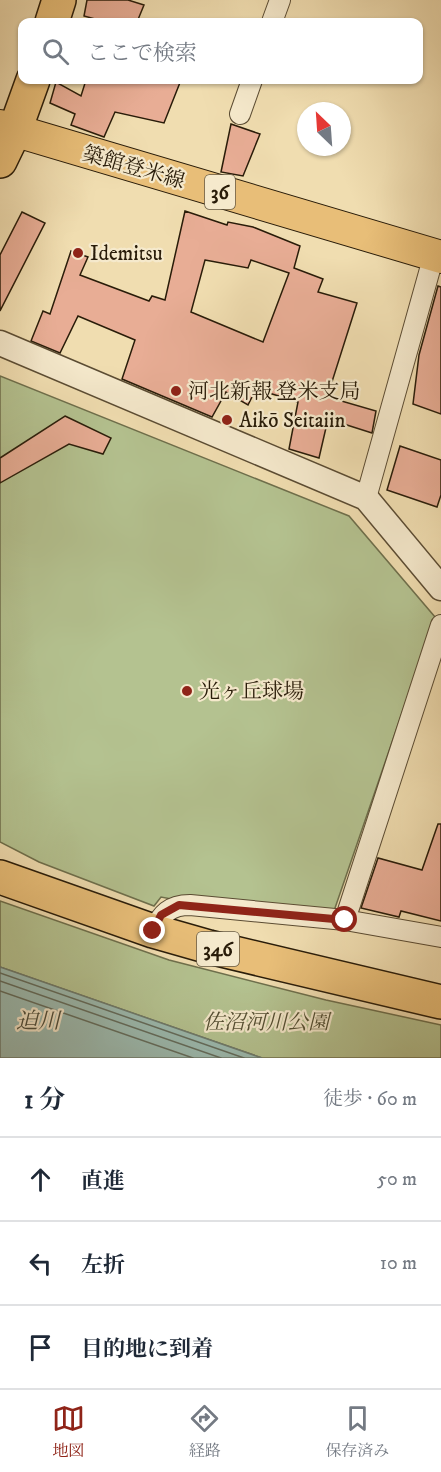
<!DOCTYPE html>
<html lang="ja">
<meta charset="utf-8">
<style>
body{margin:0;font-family:"IM FELL DW Pica","Noto Serif JP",serif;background:#f6f6f7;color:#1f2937}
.compass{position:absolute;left:297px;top:102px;width:54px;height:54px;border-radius:50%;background:#fff;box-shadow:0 2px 4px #0004;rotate:335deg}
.stop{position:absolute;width:18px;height:18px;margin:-14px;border:4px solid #8f2418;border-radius:50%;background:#fff}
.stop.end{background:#8f2418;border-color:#fff;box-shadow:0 2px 6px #0008}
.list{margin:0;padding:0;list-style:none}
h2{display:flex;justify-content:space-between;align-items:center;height:78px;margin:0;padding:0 24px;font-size:26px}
h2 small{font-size:20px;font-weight:400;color:#747a83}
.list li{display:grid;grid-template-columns:39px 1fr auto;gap:18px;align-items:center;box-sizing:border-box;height:84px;padding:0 24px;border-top:2px solid #e0e1e3}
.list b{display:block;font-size:22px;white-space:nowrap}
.list em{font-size:20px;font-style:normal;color:#747a83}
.icon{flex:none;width:33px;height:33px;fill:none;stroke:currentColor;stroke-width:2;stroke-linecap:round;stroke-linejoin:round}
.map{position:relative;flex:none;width:441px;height:1058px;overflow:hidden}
.search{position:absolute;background:#fff;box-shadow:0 2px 4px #0004;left:18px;right:18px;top:18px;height:66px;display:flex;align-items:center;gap:15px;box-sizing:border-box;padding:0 21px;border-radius:12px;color:#747a83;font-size:22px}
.sheet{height:330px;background:#fff}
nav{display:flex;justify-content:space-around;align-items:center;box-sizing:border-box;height:84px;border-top:2px solid #e0e1e3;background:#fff;font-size:16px;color:#747a83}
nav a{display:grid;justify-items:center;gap:3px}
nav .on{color:#8f2418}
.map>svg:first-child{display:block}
.green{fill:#b4c290;stroke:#6e6f4c;stroke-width:1.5}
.water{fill:#9bbbb1;stroke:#6d7b6e;stroke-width:1.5}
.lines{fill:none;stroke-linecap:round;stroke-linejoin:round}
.shore{stroke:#626c5d;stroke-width:1.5}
.building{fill:#e8ad95;stroke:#291c09;stroke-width:1.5;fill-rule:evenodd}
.minor-casing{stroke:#5b4c33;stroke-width:22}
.tertiary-casing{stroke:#5b4c33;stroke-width:27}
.primary-casing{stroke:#291c09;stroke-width:34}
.trunk-casing{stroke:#291c09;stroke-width:36}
.minor{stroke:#f5e9cc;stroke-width:20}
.tertiary{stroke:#f5e9cc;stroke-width:24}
.primary{stroke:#e8be78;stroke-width:32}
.trunk{stroke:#e8be78;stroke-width:33}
.route{stroke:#8f2418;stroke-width:8}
.poi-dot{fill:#8f2418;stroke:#f5e9cc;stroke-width:2}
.labels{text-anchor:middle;stroke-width:4.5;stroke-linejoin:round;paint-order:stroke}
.shield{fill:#f5e9cc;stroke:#665a44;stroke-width:1.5}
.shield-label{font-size:20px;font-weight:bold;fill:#291c09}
.street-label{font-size:21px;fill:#291c09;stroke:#f5e9cc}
.poi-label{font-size:21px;fill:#291c09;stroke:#f5e9cc;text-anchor:start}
.park-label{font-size:21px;font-style:italic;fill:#534e32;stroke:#f5e9cc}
.water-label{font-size:22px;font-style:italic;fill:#4b4c3b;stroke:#f5e9cc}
</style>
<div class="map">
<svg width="441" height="1058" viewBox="0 0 441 1058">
<rect width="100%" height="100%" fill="#f0ddb0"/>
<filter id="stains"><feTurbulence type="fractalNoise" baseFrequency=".00333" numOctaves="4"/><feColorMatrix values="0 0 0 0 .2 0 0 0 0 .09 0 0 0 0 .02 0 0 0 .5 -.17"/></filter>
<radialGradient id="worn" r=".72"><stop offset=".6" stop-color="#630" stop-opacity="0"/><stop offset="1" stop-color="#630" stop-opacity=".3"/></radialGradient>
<g class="green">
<polygon points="0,376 349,516 435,617 335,908 317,926 161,897 154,906 39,862 0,842"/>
<polygon points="0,901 169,960 326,1000 441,1025 441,1058 262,1058 0,967"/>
</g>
<polygon class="water" points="0,967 262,1058 0,1058"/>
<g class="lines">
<g class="shore">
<polyline points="0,973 244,1058"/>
<polyline points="0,981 221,1058"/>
<polyline points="0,991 193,1058"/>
</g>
</g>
<g class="building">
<polygon points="87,0 128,0 144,5 137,22 106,22 84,16"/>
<polygon points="86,80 181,80 164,123 115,112 104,137 71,125 75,114 50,103 56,82 81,96"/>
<polygon points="231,124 260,134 243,176 221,172"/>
<path d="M185 211 227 225 228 222 253 227 300 246 294 268 323 279 318 292 357 303 330 388 333 389 331 398 376 411 372 433 328 419 319 458 289 449 298 402 256 389 248 405 226 392 212 417 122 379 135 340 78 316 60 353 31 341 43 311 50 314 71 251 88 257 80 275 149 301 152 296 165 300ZM205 260 248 268 251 260 289 273 263 342 191 312Z"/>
<polygon points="22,212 45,223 0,311 0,255"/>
<polygon points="438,286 441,287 441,414 413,404 419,355"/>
<polygon points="65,416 111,438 103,454 69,444 0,483 0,458"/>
<polygon points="400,446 441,460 441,495 437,507 387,490"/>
<polygon points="438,824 441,824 441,921 401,911 399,917 361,908 378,858 422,870"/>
</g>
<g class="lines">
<g class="minor-casing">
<g id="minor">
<polyline points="272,22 280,0"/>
<polyline points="240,114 252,80"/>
<polyline points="366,498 434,255"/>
<polyline points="345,920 441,625"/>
<path d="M153 931C162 914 169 905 190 905L345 920 441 937"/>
</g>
</g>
<g class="tertiary-casing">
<polyline id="tertiary" points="0,343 366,498 441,588"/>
</g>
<g class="primary-casing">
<polyline id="primary" points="0,126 441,257"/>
</g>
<g class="trunk-casing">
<g id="trunk">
<polyline points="52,22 59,0"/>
<polyline points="0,161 15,130 33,80"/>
<polyline points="0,877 153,931 209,947 441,1002"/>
</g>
</g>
<use href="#minor" class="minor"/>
<use href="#tertiary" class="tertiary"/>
<use href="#primary" class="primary"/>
<use href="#trunk" class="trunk"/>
</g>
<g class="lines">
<polyline class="route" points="153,931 161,915 179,905 345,920"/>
</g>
<g class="poi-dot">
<circle cx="78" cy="253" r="6"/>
<circle cx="176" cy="391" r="6"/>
<circle cx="227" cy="420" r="6"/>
<circle cx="187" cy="691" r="6"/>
</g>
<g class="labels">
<g class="shield">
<rect x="205" y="175" width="30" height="34" rx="4.5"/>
<rect x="197" y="932" width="42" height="34" rx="4.5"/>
</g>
<g class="shield-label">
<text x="220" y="199">36</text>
<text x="218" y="956">346</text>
</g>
<g class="street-label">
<text transform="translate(134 167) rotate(16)" y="7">築館登米線</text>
</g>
<g class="poi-label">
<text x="90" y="260">Idemitsu</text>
<text x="188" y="398">河北新報 登米支局</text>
<text x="239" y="427">Aikō Seitaiin</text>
<text x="199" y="698">光ヶ丘球場</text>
</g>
<g class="park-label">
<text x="266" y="1029">佐沼河川公園</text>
</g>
<g class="water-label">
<text x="38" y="1028">迫川</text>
</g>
</g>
<rect width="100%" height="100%" filter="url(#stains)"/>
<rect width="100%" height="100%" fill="url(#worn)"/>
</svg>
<svg class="compass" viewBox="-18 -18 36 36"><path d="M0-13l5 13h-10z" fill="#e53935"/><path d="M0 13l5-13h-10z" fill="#747a83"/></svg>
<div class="stop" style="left:345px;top:920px"></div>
<div class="stop end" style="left:153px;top:931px"></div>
<div class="search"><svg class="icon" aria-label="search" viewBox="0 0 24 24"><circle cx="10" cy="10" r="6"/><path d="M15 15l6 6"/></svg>ここで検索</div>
</div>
<section class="sheet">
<h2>1 分<small>徒歩 · 60 m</small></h2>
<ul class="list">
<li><svg class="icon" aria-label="ahead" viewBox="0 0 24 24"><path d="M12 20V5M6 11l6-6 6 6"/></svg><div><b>直進</b></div><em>50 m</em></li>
<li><svg class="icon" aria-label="left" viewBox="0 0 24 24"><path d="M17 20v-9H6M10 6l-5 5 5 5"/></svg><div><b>左折</b></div><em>10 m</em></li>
<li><svg class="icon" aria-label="arrive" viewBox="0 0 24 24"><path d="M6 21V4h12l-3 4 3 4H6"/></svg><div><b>目的地に到着</b></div></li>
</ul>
</section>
<nav>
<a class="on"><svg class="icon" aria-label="map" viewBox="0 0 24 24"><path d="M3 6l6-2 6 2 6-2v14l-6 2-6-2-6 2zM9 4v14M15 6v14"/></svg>地図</a>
<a><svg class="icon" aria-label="directions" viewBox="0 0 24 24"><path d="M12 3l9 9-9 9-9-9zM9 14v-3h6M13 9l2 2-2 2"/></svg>経路</a>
<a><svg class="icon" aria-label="saved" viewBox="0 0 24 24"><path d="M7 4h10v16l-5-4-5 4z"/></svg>保存済み</a>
</nav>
